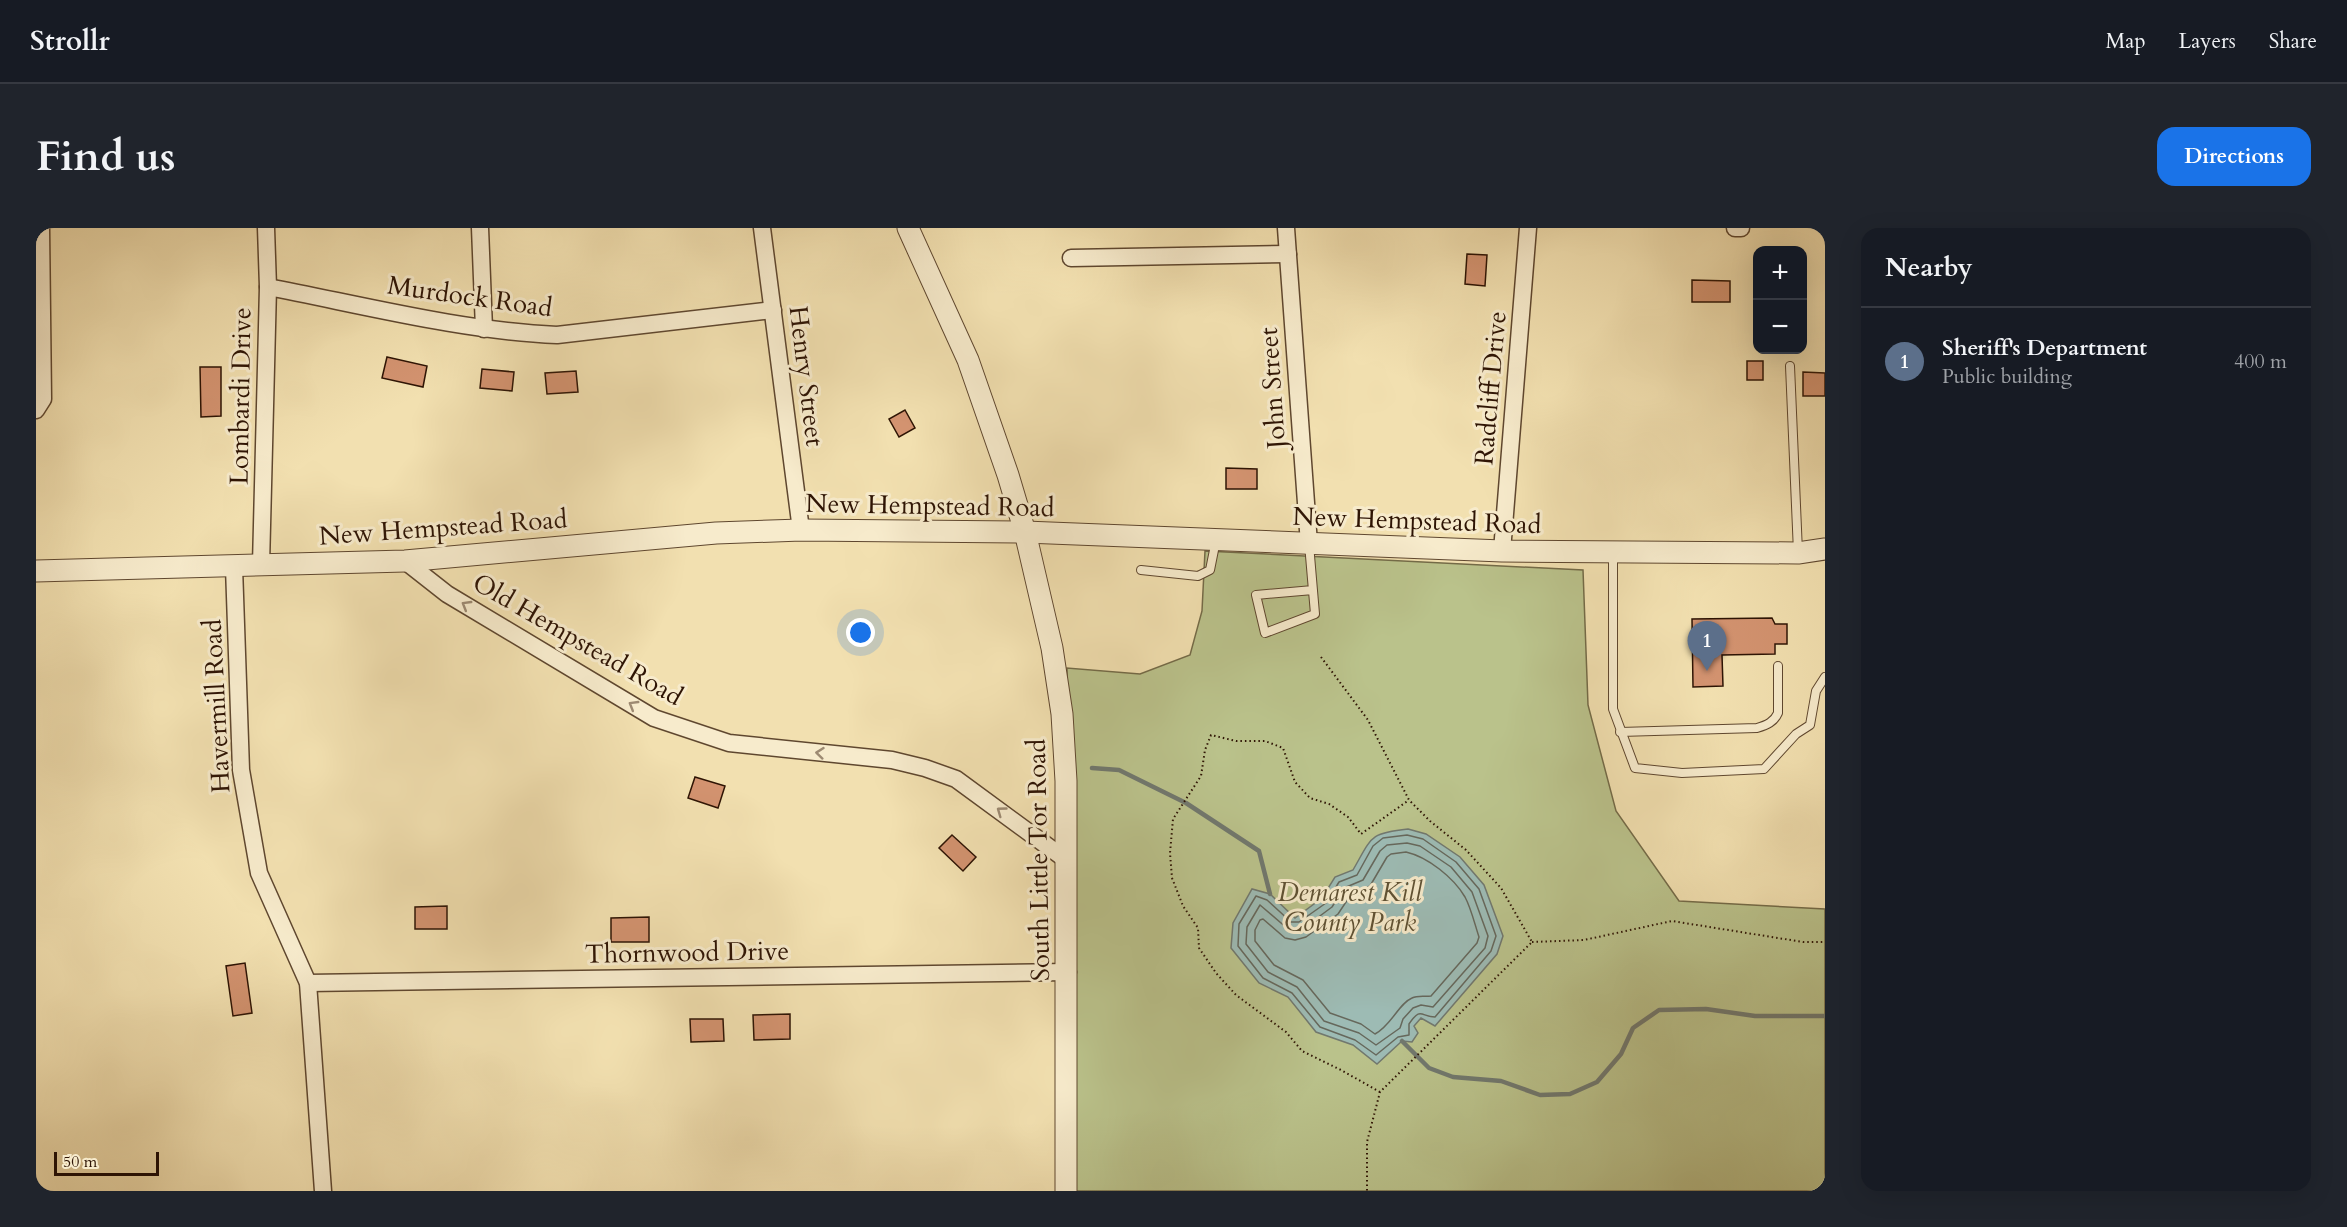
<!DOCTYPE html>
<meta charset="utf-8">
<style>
body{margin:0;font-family:Cardo,serif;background:#20242c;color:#f1f3f6}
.controls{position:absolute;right:18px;top:18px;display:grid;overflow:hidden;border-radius:12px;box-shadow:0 6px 24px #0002}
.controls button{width:54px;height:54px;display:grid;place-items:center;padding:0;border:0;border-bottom:2px solid #363941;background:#171b24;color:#f1f3f6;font:30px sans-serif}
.scale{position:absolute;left:18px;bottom:15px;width:105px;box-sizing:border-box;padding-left:6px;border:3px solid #2e1404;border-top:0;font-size:16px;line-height:21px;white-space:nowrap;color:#2e1404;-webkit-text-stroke:4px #f7ebcc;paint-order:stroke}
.you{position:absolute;left:825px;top:405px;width:21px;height:21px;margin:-15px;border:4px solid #fff;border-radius:50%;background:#1a73e8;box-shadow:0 0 0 9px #1a73e833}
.badge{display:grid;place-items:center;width:39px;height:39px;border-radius:50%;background:#1a73e8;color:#fff;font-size:20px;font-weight:700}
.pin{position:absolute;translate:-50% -50px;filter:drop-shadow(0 2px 3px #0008)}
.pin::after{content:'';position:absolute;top:32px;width:21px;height:18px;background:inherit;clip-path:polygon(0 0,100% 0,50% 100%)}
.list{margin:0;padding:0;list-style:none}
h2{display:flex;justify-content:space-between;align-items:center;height:78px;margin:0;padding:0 24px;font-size:26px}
h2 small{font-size:20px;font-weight:400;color:#9ea1a6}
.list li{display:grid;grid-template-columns:39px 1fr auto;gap:18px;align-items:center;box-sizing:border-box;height:108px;padding:0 24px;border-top:2px solid #363941}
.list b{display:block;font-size:22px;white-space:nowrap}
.list p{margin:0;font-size:20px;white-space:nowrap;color:#9ea1a6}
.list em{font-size:20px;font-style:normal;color:#9ea1a6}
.map{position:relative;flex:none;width:1789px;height:963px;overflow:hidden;border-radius:18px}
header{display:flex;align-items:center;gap:36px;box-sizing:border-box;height:84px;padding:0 30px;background:#171b24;border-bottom:2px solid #363941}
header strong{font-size:28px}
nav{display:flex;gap:33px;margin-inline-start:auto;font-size:21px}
.intro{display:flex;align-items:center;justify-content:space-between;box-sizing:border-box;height:144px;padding:0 36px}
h1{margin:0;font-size:42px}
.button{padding:15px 27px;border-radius:18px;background:#1a73e8;color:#fff;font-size:21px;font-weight:700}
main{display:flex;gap:36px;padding:0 36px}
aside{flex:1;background:#171b24;border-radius:18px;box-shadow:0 6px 24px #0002}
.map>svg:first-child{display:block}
.green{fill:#bac28b;stroke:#746b48;stroke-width:1.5}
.water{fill:#9dbbb4;stroke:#71786e;stroke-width:1.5}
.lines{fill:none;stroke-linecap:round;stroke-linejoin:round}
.shore{stroke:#66685c;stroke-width:1.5}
.stream{stroke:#71786e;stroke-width:4.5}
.building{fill:#d39370;stroke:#2e1404;stroke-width:1.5}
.service-casing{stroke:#5f472f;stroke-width:10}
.minor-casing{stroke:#5f472f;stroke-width:19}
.tertiary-casing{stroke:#5f472f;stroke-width:23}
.path{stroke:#2e1404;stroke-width:2;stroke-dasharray:1.5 3;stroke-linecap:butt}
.service{stroke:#f7ebcc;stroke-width:8}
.minor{stroke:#f7ebcc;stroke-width:16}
.tertiary{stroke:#f7ebcc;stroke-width:21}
.oneway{stroke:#9d8a72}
.labels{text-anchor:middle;stroke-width:6;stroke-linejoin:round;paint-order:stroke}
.street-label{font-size:26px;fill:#2e1404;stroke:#f7ebcc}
.park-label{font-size:26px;font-style:italic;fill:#5f5133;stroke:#f7ebcc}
</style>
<header>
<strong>Strollr</strong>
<nav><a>Map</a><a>Layers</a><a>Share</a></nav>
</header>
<div class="intro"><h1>Find us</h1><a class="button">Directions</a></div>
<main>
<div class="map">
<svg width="1789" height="963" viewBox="0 0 1789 963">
<rect width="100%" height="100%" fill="#f2e0b0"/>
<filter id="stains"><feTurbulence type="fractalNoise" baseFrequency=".00333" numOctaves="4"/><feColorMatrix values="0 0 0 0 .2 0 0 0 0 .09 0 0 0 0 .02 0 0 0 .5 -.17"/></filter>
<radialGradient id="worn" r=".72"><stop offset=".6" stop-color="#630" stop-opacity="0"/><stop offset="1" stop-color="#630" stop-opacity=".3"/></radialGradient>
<polygon class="green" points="1169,323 1547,342 1552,477 1580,583 1643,673 1789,681 1789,963 1033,963 1031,440 1104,446 1154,427 1166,383"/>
<path class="water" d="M1372 601 1390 606 1424 629 1448 657 1467 708 1461 726 1399 798 1385 790 1378 798 1382 805 1376 814 1366 813 1341 836 1317 817 1280 804 1252 769 1223 755 1195 720 1197 695 1216 661 1234 666 1259 690 1286 670 1299 649 1317 642C1336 609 1333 605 1372 601Z"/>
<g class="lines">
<g class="shore">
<path d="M1371 607 1387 611 1420 634 1443 661 1460 708 1455 723 1399 789C1385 789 1385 778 1373 796V807L1362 809 1340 827 1319 812 1284 799 1256 765 1227 750 1202 718 1203 696 1220 668 1231 672 1255 694H1263L1290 675 1303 654 1321 647 1337 618 1347 610Z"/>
<polygon points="1371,615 1384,618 1415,639 1436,664 1452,708 1449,720 1397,779 1385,777 1377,780 1367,791 1364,800 1340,817 1323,805 1288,793 1261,759 1232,744 1210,716 1211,699 1224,677 1252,701 1265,702 1296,679 1308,660 1327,652 1344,623 1351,617"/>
<path d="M1370 624C1392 629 1418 650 1429 669 1435 680 1439 697 1443 709L1441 715 1395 768C1389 769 1382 767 1376 770 1362 776 1356 797 1339 806L1325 796 1294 785 1267 752 1238 737 1219 713V702L1224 692 1227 691 1249 710 1259 712 1270 709 1302 686 1314 668 1334 658 1351 629 1355 626Z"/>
</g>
<g class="stream">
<polyline points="1056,540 1083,542 1150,575 1223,623 1234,666"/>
<polyline points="1366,813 1393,840 1417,849 1465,853 1504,867 1534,866 1561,854 1585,826 1597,800 1623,782 1670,781 1719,788 1789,788"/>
</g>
</g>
<g class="building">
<polygon points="1431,26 1451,27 1449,58 1429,56"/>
<polygon points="1656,52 1694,53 1694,74 1656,74"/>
<polygon points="351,129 391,138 387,159 346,150"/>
<rect x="1711" y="133" width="16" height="19"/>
<polygon points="164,139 185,139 185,188 165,189"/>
<polygon points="446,141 478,144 476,163 444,160"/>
<polygon points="540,143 542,164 511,166 509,145"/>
<polygon points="1767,144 1789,145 1789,168 1767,168"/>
<polygon points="869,182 879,200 863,209 853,191"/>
<polygon points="1190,240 1221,241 1221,261 1190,261"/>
<polygon points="1736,390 1739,396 1751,396 1751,416 1739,416 1739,426 1686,427 1687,458 1657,459 1656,391"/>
<polygon points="659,549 689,558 682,580 652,570"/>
<polygon points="916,607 940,629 927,643 903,620"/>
<polygon points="411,678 411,701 379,701 379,679"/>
<polygon points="613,689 613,714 575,714 575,690"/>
<polygon points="209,735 216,785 197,788 190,738"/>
<polygon points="754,786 754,811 718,812 717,787"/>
<polygon points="654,791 687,791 688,813 655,814"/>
</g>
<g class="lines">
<g class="service-casing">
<g id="service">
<polyline points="1754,138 1762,324"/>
<polyline points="1273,316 1279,386 1229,405 1220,367 1277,362"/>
<polyline points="1577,325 1577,481 1599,540 1646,545 1728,541 1760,506 1774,497 1780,463 1789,449"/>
<polyline points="1105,342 1162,348 1174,342 1180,312"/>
<path d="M1584 504 1721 500C1731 497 1738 494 1742 485V438"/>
</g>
</g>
<g class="minor-casing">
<g id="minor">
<polyline points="444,0 448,101"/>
<polyline points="726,0 765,302"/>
<polyline points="1250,0 1273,316"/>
<polyline points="1699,0 1705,0"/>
<polyline points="1035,30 1252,26"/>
<path d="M232 59C326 77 426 103 521 107L737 82"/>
<polyline points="0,182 7,171 5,0"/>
<polyline points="1466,323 1492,0"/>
<polyline points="369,333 411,366 618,490 693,515 856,532 889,540 920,551 1029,631"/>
<polyline points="225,337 232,59 230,0"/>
<polyline points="198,339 205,542 223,645 272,755 287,963"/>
<polyline points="272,755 1032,744"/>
</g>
</g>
<g class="tertiary-casing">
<g id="tertiary">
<polyline points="872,0 932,132 972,247 989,304 1016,420 1026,486 1030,553 1030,963"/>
<polyline points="0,343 369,333 680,305 765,302 989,304 1466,323 1762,325 1789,321"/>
</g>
</g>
<g class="path">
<polyline points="1285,429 1332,492 1373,572 1394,593 1430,622 1465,660 1496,714 1344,864 1331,914 1331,963"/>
<polyline points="1496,714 1548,712 1636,693 1767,714 1789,714"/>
<polyline points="1344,864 1305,842 1266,823 1250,804 1200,767 1180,745 1163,720 1162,700 1147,678 1136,650 1134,625 1137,591 1165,548 1169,522 1175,507 1200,513 1229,513 1247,520 1259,554 1274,570 1293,576 1312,589 1325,606 1373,572"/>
</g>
<use href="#service" class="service"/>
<use href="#minor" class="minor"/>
<use href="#tertiary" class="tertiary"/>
</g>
<defs><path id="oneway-chevron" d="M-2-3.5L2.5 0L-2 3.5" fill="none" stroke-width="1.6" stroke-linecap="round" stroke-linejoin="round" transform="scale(1.5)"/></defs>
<g class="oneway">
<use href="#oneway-chevron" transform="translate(430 377) rotate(-149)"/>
<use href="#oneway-chevron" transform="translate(597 477) rotate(-149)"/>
<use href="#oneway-chevron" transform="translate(784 525) rotate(-174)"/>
<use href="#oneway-chevron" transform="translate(965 583) rotate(-144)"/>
</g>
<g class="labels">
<g class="street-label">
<text transform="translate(434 68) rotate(8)" y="9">Murdock Road</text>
<text transform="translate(771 148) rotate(83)" y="9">Henry Street</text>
<text transform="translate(1236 160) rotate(-94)" y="9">John Street</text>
<text transform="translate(1454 160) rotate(-85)" y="9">Radcliff Drive</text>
<text transform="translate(204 168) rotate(-89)" y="9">Lombardi Drive</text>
<text transform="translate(894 277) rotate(1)" y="9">New Hempstead Road</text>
<text transform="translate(1381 292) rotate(2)" y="9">New Hempstead Road</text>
<text transform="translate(407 299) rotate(-4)" y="9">New Hempstead Road</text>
<text transform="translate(542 411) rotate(30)" y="9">Old Hempstead Road</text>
<text transform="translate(180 478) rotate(-93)" y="9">Havermill Road</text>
<text transform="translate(1002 632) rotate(-91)" y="9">South Little Tor Road</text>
<text transform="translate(651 724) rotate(-1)" y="9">Thornwood Drive</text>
</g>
<g class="park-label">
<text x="1314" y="673">Demarest Kill<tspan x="1314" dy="30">County Park</tspan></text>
</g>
</g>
<rect width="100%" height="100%" filter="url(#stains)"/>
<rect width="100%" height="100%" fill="url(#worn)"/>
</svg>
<div class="controls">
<button>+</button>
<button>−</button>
</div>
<div class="scale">50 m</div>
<div class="you"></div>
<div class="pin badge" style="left:1671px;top:443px;background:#5c6f8a">1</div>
</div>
<aside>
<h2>Nearby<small></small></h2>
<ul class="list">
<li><span class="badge" style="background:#5c6f8a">1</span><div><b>Sheriff's Department</b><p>Public building</p></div><em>400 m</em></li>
</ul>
</aside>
</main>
